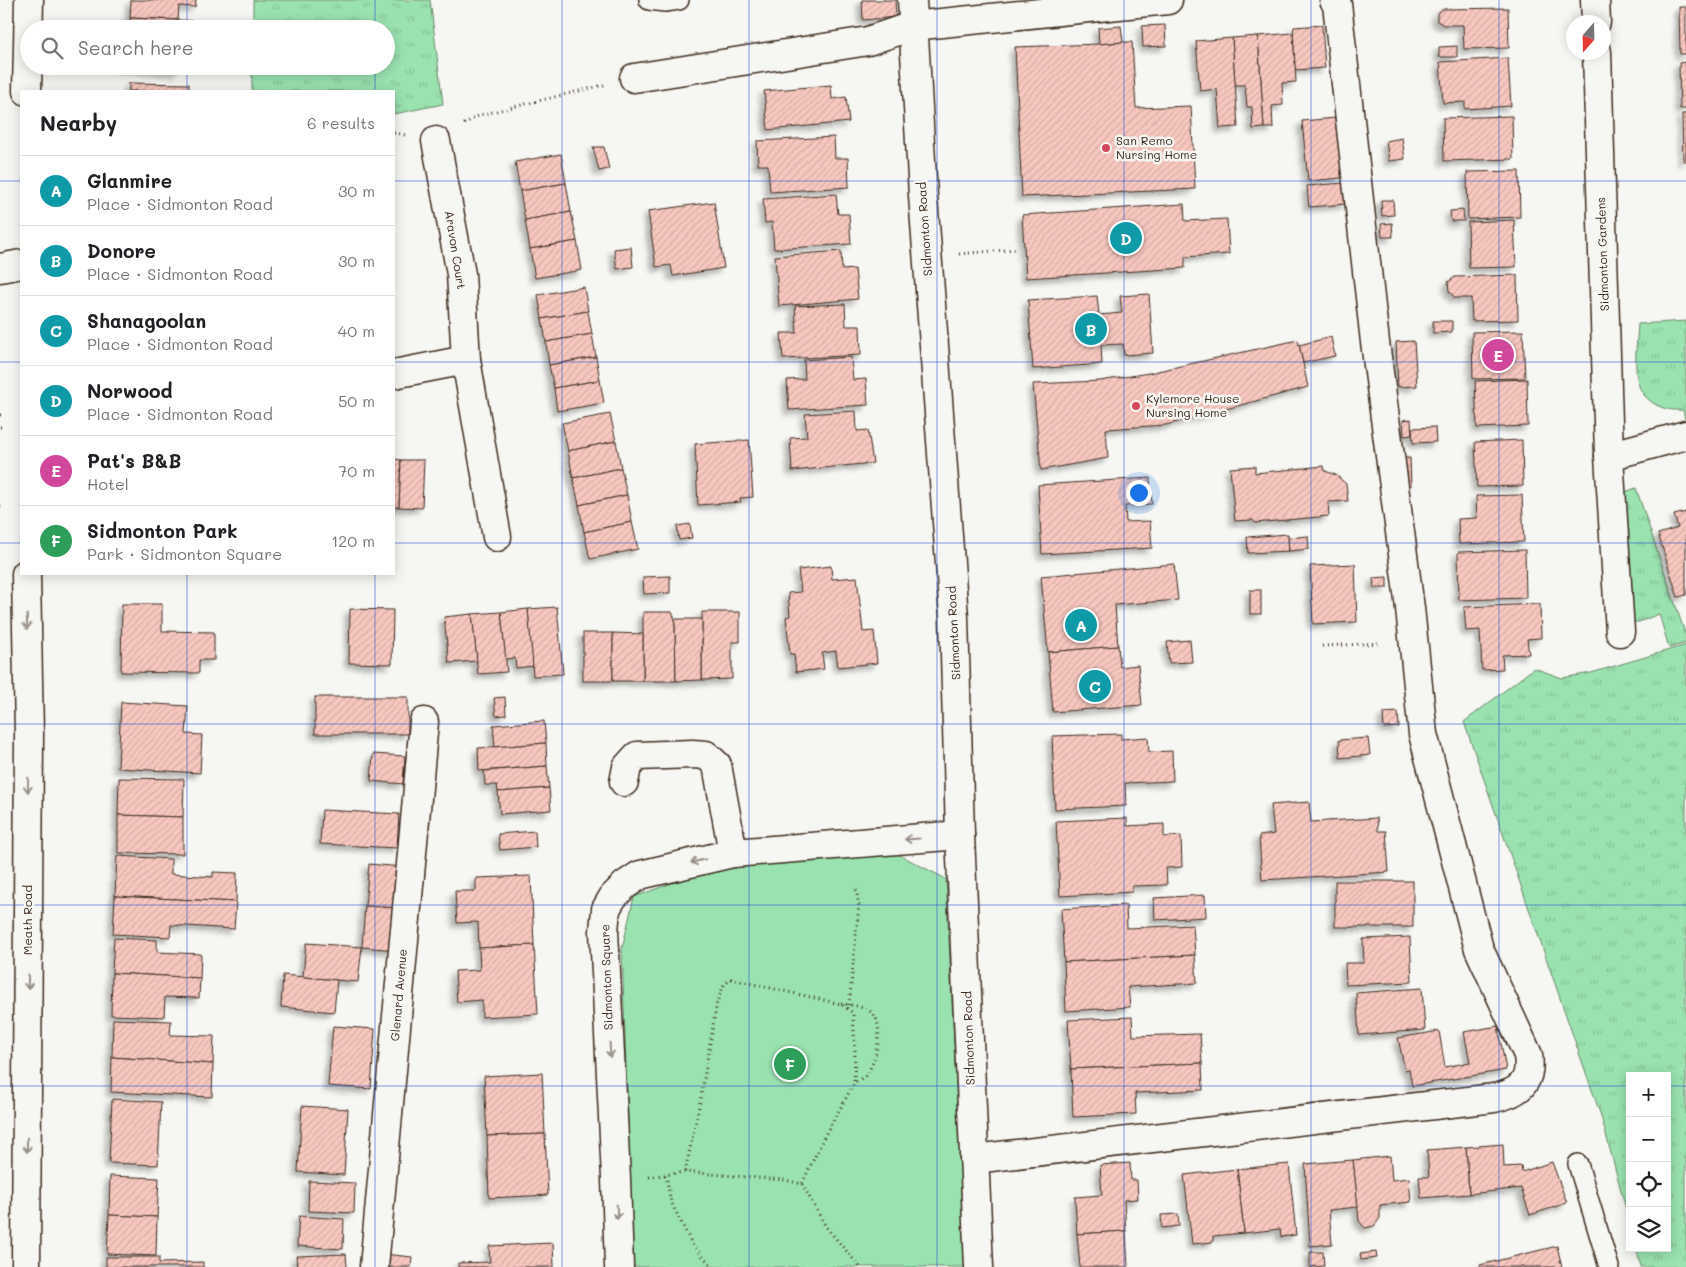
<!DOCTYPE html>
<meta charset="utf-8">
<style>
body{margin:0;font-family:Mali,sans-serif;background:#f6f6f6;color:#202124}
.controls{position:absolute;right:15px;bottom:15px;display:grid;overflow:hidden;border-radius:0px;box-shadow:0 2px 12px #0003}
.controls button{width:45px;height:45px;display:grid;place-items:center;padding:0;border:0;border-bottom:1px solid #e0e0e0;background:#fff;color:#202124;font:25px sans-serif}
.compass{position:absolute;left:1566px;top:15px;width:45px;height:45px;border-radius:50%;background:#fff;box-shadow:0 2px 12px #0003;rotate:200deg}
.you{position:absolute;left:1138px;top:492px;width:18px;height:18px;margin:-12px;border:4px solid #fff;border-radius:50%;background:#1a73e8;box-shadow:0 0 0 8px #1a73e833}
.badge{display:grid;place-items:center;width:32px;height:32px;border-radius:50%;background:#d1495b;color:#fff;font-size:16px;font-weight:700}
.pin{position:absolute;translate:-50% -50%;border:2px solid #fff;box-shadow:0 1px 5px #0006}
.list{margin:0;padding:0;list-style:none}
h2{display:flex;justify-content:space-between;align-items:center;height:65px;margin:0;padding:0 20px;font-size:21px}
h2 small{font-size:16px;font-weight:400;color:#757577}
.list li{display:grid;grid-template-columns:32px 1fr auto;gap:15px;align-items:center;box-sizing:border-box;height:70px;padding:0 20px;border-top:1px solid #e0e0e0}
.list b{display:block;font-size:19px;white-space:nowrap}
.list p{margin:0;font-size:16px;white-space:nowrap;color:#757577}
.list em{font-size:16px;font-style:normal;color:#757577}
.icon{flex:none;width:28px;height:28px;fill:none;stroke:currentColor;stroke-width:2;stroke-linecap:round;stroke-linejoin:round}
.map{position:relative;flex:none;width:1686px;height:1267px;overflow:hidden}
.search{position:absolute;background:#fff;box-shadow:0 2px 12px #0003;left:20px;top:20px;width:375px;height:55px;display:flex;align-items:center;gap:12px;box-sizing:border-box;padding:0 18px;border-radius:28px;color:#757577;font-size:19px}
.panel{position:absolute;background:#fff;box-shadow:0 2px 12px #0003;left:20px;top:90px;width:375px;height:485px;border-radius:0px}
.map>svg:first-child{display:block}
.grass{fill:url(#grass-tufts);stroke:#6a8667}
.park{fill:#9ae2b0;stroke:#6a8667}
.building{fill:url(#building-hatch);stroke:#3b2a1e;filter:url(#shadow)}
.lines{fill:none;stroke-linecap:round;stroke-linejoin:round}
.lane-casing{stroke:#3b2a1e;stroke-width:22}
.street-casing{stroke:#3b2a1e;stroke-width:31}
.secondary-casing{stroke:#3b2a1e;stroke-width:31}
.path{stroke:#3b2a1e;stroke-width:3;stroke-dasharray:1 4;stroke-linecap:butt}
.lane{stroke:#f6f6f2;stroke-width:19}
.street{stroke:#f6f6f2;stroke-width:28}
.secondary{stroke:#f6f6f2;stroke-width:28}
.oneway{stroke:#989088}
.grid{fill:none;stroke:#1d4ed8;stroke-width:1;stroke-opacity:0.55}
.poi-dot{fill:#d1495b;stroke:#f6f6f2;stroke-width:2}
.labels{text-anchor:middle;stroke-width:5;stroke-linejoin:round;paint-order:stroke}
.poi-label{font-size:12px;fill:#3b2a1e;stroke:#f6f6f2;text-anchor:start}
.street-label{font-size:12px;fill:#3b2a1e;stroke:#f6f6f2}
</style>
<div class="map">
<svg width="1686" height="1267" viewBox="0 0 1686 1267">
<defs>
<pattern id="grass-tufts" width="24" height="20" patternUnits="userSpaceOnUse" patternTransform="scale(1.25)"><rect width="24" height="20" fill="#9ae2b0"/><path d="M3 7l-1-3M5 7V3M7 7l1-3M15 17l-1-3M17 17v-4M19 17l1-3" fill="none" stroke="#86c297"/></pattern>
<pattern id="building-hatch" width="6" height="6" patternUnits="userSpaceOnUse" patternTransform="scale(1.25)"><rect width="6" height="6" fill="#f8c8c0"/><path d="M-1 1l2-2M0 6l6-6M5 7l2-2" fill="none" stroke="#d6aca5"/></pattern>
<filter id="shadow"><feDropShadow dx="-4.5" dy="4.5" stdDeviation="2.5" flood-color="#0004"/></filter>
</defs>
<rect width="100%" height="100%" fill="#f6f6f2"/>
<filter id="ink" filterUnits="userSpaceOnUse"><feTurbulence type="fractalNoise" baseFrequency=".02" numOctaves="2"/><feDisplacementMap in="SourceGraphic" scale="10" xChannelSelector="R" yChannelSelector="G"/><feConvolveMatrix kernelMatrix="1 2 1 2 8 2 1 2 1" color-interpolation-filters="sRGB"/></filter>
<g filter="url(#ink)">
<g class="grass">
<polygon points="253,0 430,0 443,104 394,114 394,91 252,91 252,66 386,66 386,29 253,29"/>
<path d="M1686 321V419H1685L1683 410C1663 412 1640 401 1637 378 1634 361 1637 341 1638 324Z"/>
<polygon points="1636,488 1686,636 1686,643 1669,648 1659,614 1639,622 1634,622 1630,617 1625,492"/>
<polygon points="1686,645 1686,1267 1641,1267 1636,1248 1667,1248 1667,1076 1630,1076 1630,1224 1601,1116 1464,722 1534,668 1562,678 1591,673"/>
</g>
<polygon class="park" points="894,852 946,879 965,1267 633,1267 622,949 634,897 727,863"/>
<g class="building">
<polygon points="131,0 196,0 195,7 179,6 178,20 130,18"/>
<polygon points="862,0 895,0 896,17 863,20"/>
<polygon points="1679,7 1686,7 1686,54 1680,54"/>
<polygon points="1508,8 1509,48 1464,49 1463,25 1444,25 1437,21 1437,13 1443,9"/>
<polygon points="130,18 200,21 200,29 130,29"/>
<polygon points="1165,25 1166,46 1143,47 1142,26"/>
<polygon points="1322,25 1325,68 1295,70 1293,33 1294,27"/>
<polygon points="1121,26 1123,42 1099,44 1098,28"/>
<polygon points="1293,33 1296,82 1282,83 1283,105 1272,106 1273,128 1264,128 1258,36"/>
<polygon points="1258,36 1264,128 1253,129 1252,107 1247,107 1245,85 1235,85 1232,38"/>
<polygon points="1232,38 1238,127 1220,128 1217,89 1200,91 1196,41"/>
<polygon points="1123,42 1132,42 1136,108 1191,106 1195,189 1022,197 1015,47 1099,44"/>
<polygon points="1457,46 1457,57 1439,57 1439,47"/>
<polygon points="1508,58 1511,106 1465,109 1465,102 1443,103 1440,62"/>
<polygon points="1686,62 1686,109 1680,109 1679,63"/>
<polygon points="120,66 179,66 179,71 120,68"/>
<polygon points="129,83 189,84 189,91 129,91"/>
<polygon points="831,85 832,99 846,97 849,122 768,130 764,91"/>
<polygon points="1682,114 1686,114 1686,161 1683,161"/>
<polygon points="1512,116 1513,159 1444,161 1443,118"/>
<polygon points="1336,118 1342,178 1308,181 1302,121"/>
<polygon points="834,137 835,158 848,158 849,187 770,192 768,165 758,165 757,141"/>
<polygon points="1402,138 1405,159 1389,161 1386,141"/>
<polygon points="593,147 604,147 609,169 599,171"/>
<polygon points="561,154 566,183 520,191 515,162"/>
<polygon points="1519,171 1520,217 1468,219 1467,172"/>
<polygon points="566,183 571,212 525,220 520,191"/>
<polygon points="1344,183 1346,204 1309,207 1307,186"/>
<polygon points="836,194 838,214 849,214 851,244 774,249 772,222 765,223 763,199"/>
<polygon points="1381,200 1393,200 1394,215 1382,216"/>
<polygon points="714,202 724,268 673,276 671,265 656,267 648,211"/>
<polygon points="1184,204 1185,221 1227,219 1229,254 1185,257 1185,268 1026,278 1022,215"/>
<polygon points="1463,210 1464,221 1451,221 1450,211"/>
<polygon points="571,212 577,241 530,249 525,220"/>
<polygon points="1514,220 1516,267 1469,268 1468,222"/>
<polygon points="1392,223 1393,237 1382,237 1381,224"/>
<polygon points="577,241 582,270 535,278 530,249"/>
<polygon points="631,247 633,267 617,269 614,249"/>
<polygon points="841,251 842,270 855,269 858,299 779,306 775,256"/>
<polygon points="1517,275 1518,320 1472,321 1471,298 1455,298 1449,291 1448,282 1455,277"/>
<polygon points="584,287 588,311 542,319 538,295"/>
<polygon points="1149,294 1153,353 1124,355 1123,344 1101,345 1102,364 1033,369 1028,300 1097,296 1099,315 1122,313 1120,296"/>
<polygon points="845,304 846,326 860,326 861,355 783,359 781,333 797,333 795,306"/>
<polygon points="588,311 592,334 546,342 542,319"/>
<polygon points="1433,321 1452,321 1452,332 1433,333"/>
<polygon points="1523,331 1525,378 1473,379 1472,332"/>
<polygon points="592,334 596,357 549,365 546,342"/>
<polygon points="1331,337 1335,356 1303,363 1299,345"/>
<polygon points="1298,340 1308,387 1166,425 1106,429 1108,458 1041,470 1033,384 1100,381 1149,373"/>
<polygon points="1414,341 1417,386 1398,387 1396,342"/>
<polygon points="596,357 600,380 554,388 549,365"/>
<polygon points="851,357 853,380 866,379 868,405 789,410 787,380 805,379 804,360"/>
<polygon points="1527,379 1528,426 1477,428 1475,381"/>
<polygon points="600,380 604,403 557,411 554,388"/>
<polygon points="856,411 857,431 868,430 873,463 792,471 790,438 807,437 805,414"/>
<polygon points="610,414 616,441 568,451 562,423"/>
<polygon points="1411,419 1412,435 1404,436 1403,420"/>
<polygon points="1435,427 1436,442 1413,443 1412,428"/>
<polygon points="749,440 753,497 740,498 741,502 698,505 695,444"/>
<polygon points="1522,440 1523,486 1477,487 1475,442"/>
<polygon points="616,441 621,468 573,478 568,451"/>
<polygon points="1401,458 1410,458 1411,486 1402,486"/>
<polygon points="394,459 401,460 399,507 394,507"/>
<polygon points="401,460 424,460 422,508 399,507"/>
<polygon points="1255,466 1255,473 1324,466 1325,471 1336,475 1346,484 1348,501 1328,502 1329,516 1255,523 1253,520 1235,521 1230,468"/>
<polygon points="621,468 627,495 579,505 573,478"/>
<polygon points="1150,478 1152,504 1125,506 1126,522 1150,521 1152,548 1042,554 1038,485"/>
<polygon points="627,495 632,522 584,532 579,505"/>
<polygon points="1522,495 1524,542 1459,544 1458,519 1477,518 1476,496"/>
<polygon points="1686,512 1686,595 1678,597 1658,534 1678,528 1674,515"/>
<polygon points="632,522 638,549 590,559 584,532"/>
<polygon points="690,524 692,538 679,540 677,526"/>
<polygon points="1288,534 1289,551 1248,553 1247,537"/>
<polygon points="1308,536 1309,549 1289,551 1288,538"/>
<polygon points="1525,550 1526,598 1459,600 1458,552"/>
<polygon points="1174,564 1178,600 1115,605 1118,646 1048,652 1041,576"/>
<polygon points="1355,564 1357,622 1313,624 1310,566"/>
<polygon points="831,566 832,579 857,577 863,632 874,631 877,663 838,667 836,651 822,653 824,669 796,672 794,654 790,654 786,617 790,616 788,593 801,592 798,570"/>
<polygon points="670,576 670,593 644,594 643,577"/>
<polygon points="1387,577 1387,588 1374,588 1373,578"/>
<rect x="1250" y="590" width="11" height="24"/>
<polygon points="122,604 162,604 162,631 214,632 214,660 199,660 199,673 121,672"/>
<polygon points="1540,604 1541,638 1527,639 1529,654 1502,655 1503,669 1482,670 1480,630 1466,631 1464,607"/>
<polygon points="557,607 563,674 533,676 528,609"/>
<polygon points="350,609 393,610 392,664 349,663"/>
<polygon points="528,609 533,666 516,668 515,658 505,659 501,612"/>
<polygon points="501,612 507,672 478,674 472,614"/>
<polygon points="643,612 672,612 675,619 676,681 643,681"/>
<polygon points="702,612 740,612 740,642 732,642 732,679 702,680"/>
<polygon points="472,614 477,661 449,663 444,617"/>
<polygon points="675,619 702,619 702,680 676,681"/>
<rect x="583" y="633" width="30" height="48"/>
<polygon points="613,633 643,634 643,681 613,681"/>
<polygon points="1190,640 1192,662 1169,663 1167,642"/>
<polygon points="1118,646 1120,667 1138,665 1142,705 1053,712 1048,652"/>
<rect x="315" y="697" width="93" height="37"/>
<polygon points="505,697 506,715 496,716 494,698"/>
<polygon points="121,702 188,706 186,734 202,735 200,773 118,768"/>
<polygon points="1398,712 1399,727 1384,728 1383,713"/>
<polygon points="544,721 546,743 495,747 493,725"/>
<polygon points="1121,734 1121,739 1148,737 1149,752 1172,751 1173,781 1125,783 1126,806 1055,809 1052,736"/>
<polygon points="1368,738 1370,755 1340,758 1339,740"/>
<polygon points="546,743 547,766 479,771 478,748"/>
<polygon points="373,754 405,756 403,784 371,781"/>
<polygon points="547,766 549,788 498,792 497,785 485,785 484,771"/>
<polygon points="119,778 184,779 183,817 118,815"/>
<polygon points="549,788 551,810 500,814 498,792"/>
<polygon points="1309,802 1311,822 1377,818 1378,831 1386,831 1389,872 1262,880 1259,836 1274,834 1271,805"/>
<polygon points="322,810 399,814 397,848 320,844"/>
<polygon points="118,815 183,817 183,854 118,853"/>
<polygon points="1127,818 1127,826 1164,824 1164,837 1181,836 1182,867 1166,868 1167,885 1132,886 1132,892 1060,896 1056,821"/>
<polygon points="535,831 536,847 500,850 498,834"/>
<polygon points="117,856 171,859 171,874 213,877 213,872 237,873 236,902 115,896"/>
<polygon points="369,864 402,867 399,908 365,906"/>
<polygon points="531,876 534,945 479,948 478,922 457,923 455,891 476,891 476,878"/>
<rect x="1335" y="881" width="78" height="46"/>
<polygon points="1205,895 1206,917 1155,920 1154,898"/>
<polygon points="115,896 236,902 234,929 171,925 170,937 113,934"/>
<polygon points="1126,905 1127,928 1193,925 1195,955 1064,962 1061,909"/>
<polygon points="365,906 399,908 395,950 362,947"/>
<polygon points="1410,937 1412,982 1346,985 1345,963 1364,963 1363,939"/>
<polygon points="114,938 157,940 157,952 201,954 200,978 112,973"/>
<polygon points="306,943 362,947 358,982 303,977"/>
<polygon points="534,945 538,1014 482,1017 482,1000 457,1002 455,971 480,970 479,948"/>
<polygon points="1195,955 1197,983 1128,987 1130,1007 1066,1011 1064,962"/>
<polygon points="112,973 200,978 199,998 165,997 164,1017 111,1015"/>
<polygon points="283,975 337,980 334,1012 281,1007"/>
<polygon points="1422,988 1425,1030 1359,1035 1356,993"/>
<polygon points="1132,1017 1133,1036 1200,1034 1202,1063 1071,1069 1068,1020"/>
<polygon points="113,1019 171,1021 170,1035 214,1036 213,1064 112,1057"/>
<polygon points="333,1026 375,1029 371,1089 328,1086"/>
<polygon points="1498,1026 1506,1070 1412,1086 1409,1069 1405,1070 1398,1038 1439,1031 1445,1067 1470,1062 1464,1032"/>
<polygon points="112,1057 213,1064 212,1097 111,1092"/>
<polygon points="1202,1063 1203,1090 1135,1093 1136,1114 1073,1117 1071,1069"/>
<polygon points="542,1073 545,1134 487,1136 484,1076"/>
<polygon points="112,1099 161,1102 158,1165 109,1163"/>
<polygon points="302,1106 348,1109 344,1175 298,1172"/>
<polygon points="545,1134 548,1195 489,1198 487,1136"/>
<polygon points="1503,1144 1504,1167 1521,1166 1522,1172 1552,1162 1567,1203 1530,1215 1521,1188 1469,1194 1466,1147"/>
<polygon points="1466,1147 1469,1194 1421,1198 1419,1177 1429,1177 1427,1150"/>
<polygon points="1390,1156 1392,1180 1409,1178 1411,1202 1380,1205 1380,1218 1374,1226 1365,1228 1359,1221 1353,1160"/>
<polygon points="1353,1160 1358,1207 1329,1210 1332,1244 1310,1246 1305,1164"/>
<polygon points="1130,1163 1131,1180 1137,1180 1138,1199 1124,1200 1126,1231 1077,1234 1075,1197 1102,1195 1100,1165"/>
<polygon points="1289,1164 1296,1235 1281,1237 1280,1229 1244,1233 1237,1169"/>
<polygon points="1237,1169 1244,1233 1213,1236 1213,1242 1192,1244 1184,1175"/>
<polygon points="110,1176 159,1178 157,1217 109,1215"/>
<polygon points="309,1181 355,1183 354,1213 308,1211"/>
<polygon points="1178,1214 1179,1226 1162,1228 1161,1215"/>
<polygon points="109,1215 157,1217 156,1256 107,1254"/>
<polygon points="299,1216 344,1219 343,1249 297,1246"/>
<polygon points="1126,1231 1128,1267 1080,1267 1077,1234"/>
<polygon points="553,1243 554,1267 458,1267 458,1263 490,1262 489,1246"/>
<polygon points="1557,1246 1562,1267 1481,1267 1480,1265"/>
<polygon points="1310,1252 1323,1252 1324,1266 1310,1267"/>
<polygon points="1376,1252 1377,1258 1361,1260 1360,1254"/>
<polygon points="346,1254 347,1267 297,1267 296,1256"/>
<polygon points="384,1254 412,1257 411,1267 383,1267"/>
<polygon points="106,1257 159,1257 159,1263 203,1262 203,1267 106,1267"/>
</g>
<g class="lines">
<g class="lane-casing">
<g id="lane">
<polyline points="649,0 665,2 679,0"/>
<polyline points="1578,1164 1609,1267"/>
</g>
</g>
<g class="street-casing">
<g id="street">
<polyline points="1595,0 1596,22"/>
<polyline points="1597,52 1609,456 1620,632"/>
<polyline points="634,78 868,41 912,26 1168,0"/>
<polyline points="436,141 461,274 466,360 497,537"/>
<polyline points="394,374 466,360"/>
<polyline points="1609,456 1686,435"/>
<polyline points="624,782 627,767 637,756 693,754 706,755 717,765 733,853"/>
<path d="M974 1159 1494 1098C1520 1093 1532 1082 1528 1055L1479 949 1423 734 1410 608 1375 342 1337 4 1334 0"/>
<polyline points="374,1267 424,722"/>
<polyline points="619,1267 616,1179 604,931 606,909 613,897 625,885 640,875 733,853 960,835"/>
</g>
</g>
<g class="secondary-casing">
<g id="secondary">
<polyline points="912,0 923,196 954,617 960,835 979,1267"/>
<polyline points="27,91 29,0"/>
<polyline points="0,268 21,264"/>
<polyline points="26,1267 29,734 26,574"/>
</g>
</g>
<g class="path">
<polyline points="464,124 480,115 604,85"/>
<polyline points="394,133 405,135"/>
<polyline points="959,254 1016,249"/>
<polyline points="0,415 1,415"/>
<polyline points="0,427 1,427"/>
<polyline points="0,506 1,506"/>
<polyline points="1322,646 1381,643"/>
<path d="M841 1004C851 1005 867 1006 874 1015 884 1028 876 1061 867 1074 864 1078 858 1080 854 1083"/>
<polyline points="849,1005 859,906 856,888"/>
<polyline points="666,1175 671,1202 693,1246 713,1267"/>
<polyline points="649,1177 685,1172 785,1180 802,1184 825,1135 854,1084 855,1052 853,1013 841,1004 731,979 724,985 717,1002 701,1097 685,1172"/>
<polyline points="802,1184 826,1227 860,1267"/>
</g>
<use href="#lane" class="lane"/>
<use href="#street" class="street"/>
<use href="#secondary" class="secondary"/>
</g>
<defs><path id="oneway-shaft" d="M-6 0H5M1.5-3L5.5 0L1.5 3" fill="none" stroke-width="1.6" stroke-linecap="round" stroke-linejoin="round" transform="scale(1.25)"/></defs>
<g class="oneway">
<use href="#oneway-shaft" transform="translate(27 622) rotate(89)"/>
<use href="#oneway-shaft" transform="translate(28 785) rotate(91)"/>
<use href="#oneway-shaft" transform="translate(912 839) rotate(176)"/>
<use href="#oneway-shaft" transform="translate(698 861) rotate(166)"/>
<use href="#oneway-shaft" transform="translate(28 982) rotate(90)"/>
<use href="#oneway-shaft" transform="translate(610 1050) rotate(87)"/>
<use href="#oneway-shaft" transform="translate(27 1145) rotate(90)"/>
<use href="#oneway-shaft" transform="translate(617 1212) rotate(88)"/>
</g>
</g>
<path class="grid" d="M187 0V29M375 0V29M562 0V1267M749 0V1267M937 0V1267M1124 0V1267M1311 0V1267M1499 0V1267M187 66V91M375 66V91M0 181H21M394 181H1686M0 362H21M394 362H1686M0 543H21M394 543H1686M187 574V1267M375 574V1267M0 724H1686M0 905H1686M0 1086H1630M1667 1086H1686"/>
<g class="poi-dot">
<circle cx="1106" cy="148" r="5"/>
<circle cx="1136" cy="406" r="5"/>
</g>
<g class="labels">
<g class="poi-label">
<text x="1116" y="145">San Remo<tspan x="1116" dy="14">Nursing Home</tspan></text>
<text x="1146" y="403">Kylemore House<tspan x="1146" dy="14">Nursing Home</tspan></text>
</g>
<g class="street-label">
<text transform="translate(925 229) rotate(-94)" y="4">Sidmonton Road</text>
<text transform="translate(455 250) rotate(81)" y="4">Aravon Court</text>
<text transform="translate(1603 254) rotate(-92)" y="4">Sidmonton Gardens</text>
<text transform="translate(954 633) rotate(-93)" y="4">Sidmonton Road</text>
<text transform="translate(28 920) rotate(-90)" y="4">Meath Road</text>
<text transform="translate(607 977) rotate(-92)" y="4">Sidmonton Square</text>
<text transform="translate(399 995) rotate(-85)" y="4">Glenard Avenue</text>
<text transform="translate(969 1038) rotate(-92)" y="4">Sidmonton Road</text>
</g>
</g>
</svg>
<div class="controls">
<button>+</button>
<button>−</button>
<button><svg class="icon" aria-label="locate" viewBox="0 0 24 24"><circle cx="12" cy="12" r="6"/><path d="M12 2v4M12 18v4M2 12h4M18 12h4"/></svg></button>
<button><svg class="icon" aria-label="layers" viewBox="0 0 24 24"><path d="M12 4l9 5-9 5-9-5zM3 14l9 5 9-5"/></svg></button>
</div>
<svg class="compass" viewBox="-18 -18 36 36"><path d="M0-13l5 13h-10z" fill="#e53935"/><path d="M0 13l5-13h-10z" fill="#757577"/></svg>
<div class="you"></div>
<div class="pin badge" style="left:1081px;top:625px;background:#0f9aa8">A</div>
<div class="pin badge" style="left:1091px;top:329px;background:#0f9aa8">B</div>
<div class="pin badge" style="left:1095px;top:686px;background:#0f9aa8">C</div>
<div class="pin badge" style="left:1126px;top:238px;background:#0f9aa8">D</div>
<div class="pin badge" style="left:1498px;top:355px;background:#d1479c">E</div>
<div class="pin badge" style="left:790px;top:1064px;background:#2e9e5b">F</div>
<div class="search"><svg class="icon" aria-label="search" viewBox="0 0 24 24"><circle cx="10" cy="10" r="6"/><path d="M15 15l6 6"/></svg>Search here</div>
<section class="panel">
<h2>Nearby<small>6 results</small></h2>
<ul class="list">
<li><span class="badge" style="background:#0f9aa8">A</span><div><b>Glanmire</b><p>Place · Sidmonton Road</p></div><em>30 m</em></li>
<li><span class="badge" style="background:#0f9aa8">B</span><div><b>Donore</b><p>Place · Sidmonton Road</p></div><em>30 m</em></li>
<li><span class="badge" style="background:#0f9aa8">C</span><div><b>Shanagoolan</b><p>Place · Sidmonton Road</p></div><em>40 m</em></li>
<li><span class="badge" style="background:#0f9aa8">D</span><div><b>Norwood</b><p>Place · Sidmonton Road</p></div><em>50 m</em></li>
<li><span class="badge" style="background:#d1479c">E</span><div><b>Pat's B&amp;B</b><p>Hotel</p></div><em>70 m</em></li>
<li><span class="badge" style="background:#2e9e5b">F</span><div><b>Sidmonton Park</b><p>Park · Sidmonton Square</p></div><em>120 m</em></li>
</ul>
</section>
</div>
